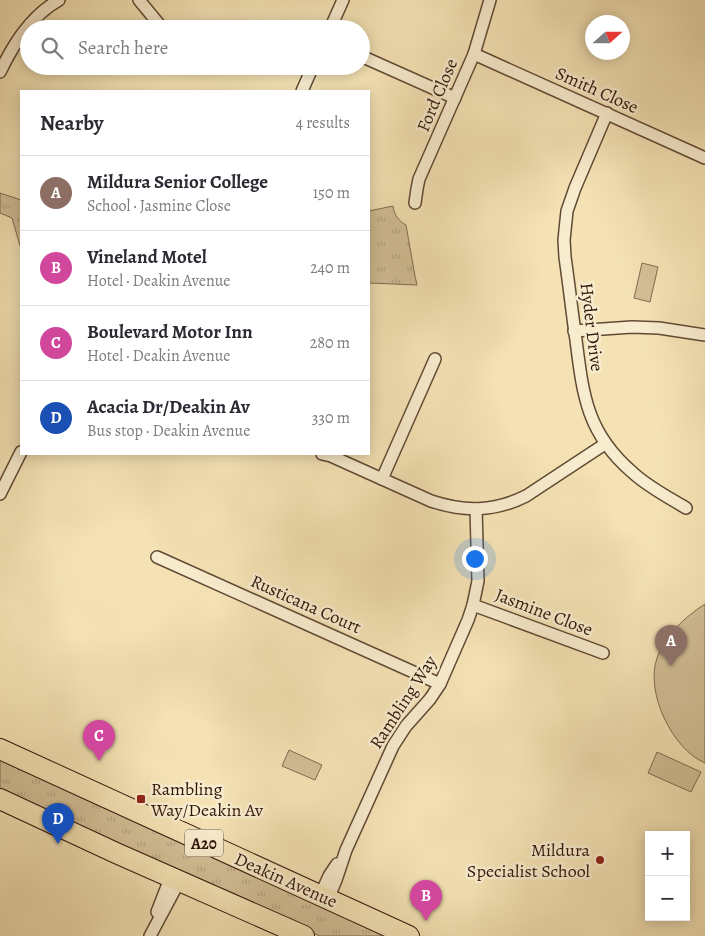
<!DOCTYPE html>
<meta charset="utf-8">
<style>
body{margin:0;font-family:Alegreya,serif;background:#f7f7f7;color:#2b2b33}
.controls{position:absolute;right:15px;bottom:15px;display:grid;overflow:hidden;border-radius:0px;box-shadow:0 2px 12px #0003}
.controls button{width:45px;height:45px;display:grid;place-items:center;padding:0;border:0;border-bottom:1px solid #e1e1e2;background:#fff;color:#2b2b33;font:25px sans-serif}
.compass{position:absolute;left:585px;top:15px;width:45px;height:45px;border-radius:50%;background:#fff;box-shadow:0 2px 12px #0003;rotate:69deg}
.you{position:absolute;left:474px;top:558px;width:18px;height:18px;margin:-12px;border:4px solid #fff;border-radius:50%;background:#1a73e8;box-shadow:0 0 0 8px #1a73e833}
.badge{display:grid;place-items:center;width:32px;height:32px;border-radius:50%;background:#0f766e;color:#fff;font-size:16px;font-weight:700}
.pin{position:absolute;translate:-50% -41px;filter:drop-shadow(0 1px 2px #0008)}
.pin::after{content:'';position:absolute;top:26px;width:18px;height:15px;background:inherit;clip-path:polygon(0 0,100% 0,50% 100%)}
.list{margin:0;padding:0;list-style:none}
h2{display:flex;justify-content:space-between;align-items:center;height:65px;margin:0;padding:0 20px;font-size:21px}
h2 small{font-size:16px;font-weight:400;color:#7c7c81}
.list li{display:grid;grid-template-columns:32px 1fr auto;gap:15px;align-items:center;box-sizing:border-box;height:75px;padding:0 20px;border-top:1px solid #e1e1e2}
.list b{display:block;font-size:19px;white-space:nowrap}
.list p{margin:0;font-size:16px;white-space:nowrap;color:#7c7c81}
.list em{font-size:16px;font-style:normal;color:#7c7c81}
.icon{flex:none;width:28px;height:28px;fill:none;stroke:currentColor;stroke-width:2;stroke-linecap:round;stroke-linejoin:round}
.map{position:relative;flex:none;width:705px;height:936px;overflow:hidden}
.search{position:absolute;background:#fff;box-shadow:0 2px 12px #0003;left:20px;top:20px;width:350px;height:55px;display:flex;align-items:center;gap:12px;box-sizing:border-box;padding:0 18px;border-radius:28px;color:#7c7c81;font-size:19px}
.panel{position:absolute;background:#fff;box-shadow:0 2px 12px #0003;left:20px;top:90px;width:350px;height:365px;border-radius:0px}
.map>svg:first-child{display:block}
.grass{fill:url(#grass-tufts);stroke:#826b51}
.pitch{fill:#d3bf97;stroke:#826b51}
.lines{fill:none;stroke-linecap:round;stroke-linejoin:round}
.street-casing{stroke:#614a35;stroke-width:14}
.highway-casing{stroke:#30170b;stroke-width:22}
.street{stroke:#f8ecce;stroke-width:11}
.highway{stroke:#f4e2b4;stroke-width:20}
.poi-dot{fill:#8f2418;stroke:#f8ecce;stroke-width:2}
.labels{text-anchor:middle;stroke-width:5;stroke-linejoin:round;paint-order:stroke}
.shield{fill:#f8ecce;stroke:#6c5746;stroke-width:1}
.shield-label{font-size:16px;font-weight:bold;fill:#30170b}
.street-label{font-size:18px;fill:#30170b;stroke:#f8ecce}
.poi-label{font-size:18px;fill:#30170b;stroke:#f8ecce;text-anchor:start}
</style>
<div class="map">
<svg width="705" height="936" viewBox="0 0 705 936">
<defs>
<pattern id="grass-tufts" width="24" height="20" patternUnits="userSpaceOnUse" patternTransform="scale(1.25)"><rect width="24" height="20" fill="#d3bf97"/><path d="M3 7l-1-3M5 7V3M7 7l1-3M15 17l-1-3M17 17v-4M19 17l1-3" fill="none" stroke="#b5a381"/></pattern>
</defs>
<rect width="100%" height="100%" fill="#f4e2b4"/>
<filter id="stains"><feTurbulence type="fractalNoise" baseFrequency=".004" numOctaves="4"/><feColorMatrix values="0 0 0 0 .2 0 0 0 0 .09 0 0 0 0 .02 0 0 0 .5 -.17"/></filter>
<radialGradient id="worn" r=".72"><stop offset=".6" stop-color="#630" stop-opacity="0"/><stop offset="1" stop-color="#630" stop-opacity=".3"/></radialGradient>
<g class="grass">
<polygon points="0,193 21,200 21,249 12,218 0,213"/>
<path d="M393 206C394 215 399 221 406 225L415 276 417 285 369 283V211Z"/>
<polygon points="0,758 391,936 320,936 0,792"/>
</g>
<g class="pitch">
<polygon points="642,263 658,267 650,302 634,298"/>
<path d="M705 604V763C672 749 645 692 657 658 665 635 685 617 705 604Z"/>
<polygon points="289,750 322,765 315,780 282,766"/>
<polygon points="657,752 701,772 691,792 648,773"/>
</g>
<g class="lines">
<g class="street-casing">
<g id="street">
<polyline points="139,0 158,23 162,29"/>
<polyline points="330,29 343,0"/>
<polyline points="474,54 705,158"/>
<polyline points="361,56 455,98"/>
<path d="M0 72C14 43 31 16 59 0"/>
<polyline points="302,91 313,66"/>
<path d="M607 113 575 188 567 211 564 240 565 257C569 285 572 312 576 340 583 396 587 433 632 472 648 487 668 497 686 508"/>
<polyline points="415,203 417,189 419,179 474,54 490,0"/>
<polyline points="574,331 632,327 659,328 705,335"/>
<path d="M322 454 331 456 431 501C464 512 494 512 526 496L605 444"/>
<polyline points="382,479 435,359"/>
<polyline points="0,494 21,452"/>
<polyline points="157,557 440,684"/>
<polyline points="473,605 603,653"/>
<polyline points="320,896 329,876 337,864"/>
<polyline points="328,899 336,880 346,850 393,746 406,726 430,699 440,684 468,620 473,605 478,581 476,509"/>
<polyline points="157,912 171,876"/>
<polyline points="150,936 180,880"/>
</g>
</g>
<g class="highway-casing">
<g id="highway">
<polyline points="0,749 409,936"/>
<polyline points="0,799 116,853 304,936"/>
</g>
</g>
<use href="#street" class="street"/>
<use href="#highway" class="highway"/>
</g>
<g class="poi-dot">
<rect x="136" y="794" width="10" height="10" rx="2.5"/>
<circle cx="600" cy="860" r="5"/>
</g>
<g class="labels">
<rect class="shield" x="185" y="829.5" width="38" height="27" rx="4"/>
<g class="shield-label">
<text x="204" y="849">A20</text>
</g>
<g class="street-label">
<text transform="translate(597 90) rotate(24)" y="6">Smith Close</text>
<text transform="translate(437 95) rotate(-67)" y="6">Ford Close</text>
<text transform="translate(592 327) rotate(83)" y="6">Hyder Drive</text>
<text transform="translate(306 604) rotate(24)" y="6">Rusticana Court</text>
<text transform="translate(544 612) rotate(21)" y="6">Jasmine Close</text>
<text transform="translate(403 702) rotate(-57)" y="6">Rambling Way</text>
<text transform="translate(286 880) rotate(24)" y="6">Deakin Avenue</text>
</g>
<g class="poi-label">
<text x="151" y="795">Rambling<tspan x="151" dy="21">Way/Deakin Av</tspan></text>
<text x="590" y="856" text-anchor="end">Mildura<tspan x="590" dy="21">Specialist School</tspan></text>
</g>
</g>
<rect width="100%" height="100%" filter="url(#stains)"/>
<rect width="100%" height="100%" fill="url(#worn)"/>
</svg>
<div class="controls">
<button>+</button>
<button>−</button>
</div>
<svg class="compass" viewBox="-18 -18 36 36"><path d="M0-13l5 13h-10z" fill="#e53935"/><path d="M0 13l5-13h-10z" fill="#7c7c81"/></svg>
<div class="you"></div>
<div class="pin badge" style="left:671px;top:666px;background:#8d6e63">A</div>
<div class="pin badge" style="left:426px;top:921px;background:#d1479c">B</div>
<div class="pin badge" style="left:99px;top:761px;background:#d1479c">C</div>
<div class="pin badge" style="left:58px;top:844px;background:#1a4fb4">D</div>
<div class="search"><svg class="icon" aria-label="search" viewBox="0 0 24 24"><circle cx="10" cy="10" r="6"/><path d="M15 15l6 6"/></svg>Search here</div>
<section class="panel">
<h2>Nearby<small>4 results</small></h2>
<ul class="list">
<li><span class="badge" style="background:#8d6e63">A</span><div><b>Mildura Senior College</b><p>School · Jasmine Close</p></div><em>150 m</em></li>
<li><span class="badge" style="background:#d1479c">B</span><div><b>Vineland Motel</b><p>Hotel · Deakin Avenue</p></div><em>240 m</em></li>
<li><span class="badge" style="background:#d1479c">C</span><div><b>Boulevard Motor Inn</b><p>Hotel · Deakin Avenue</p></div><em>280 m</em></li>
<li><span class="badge" style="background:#1a4fb4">D</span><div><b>Acacia Dr/Deakin Av</b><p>Bus stop · Deakin Avenue</p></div><em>330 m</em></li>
</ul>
</section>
</div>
